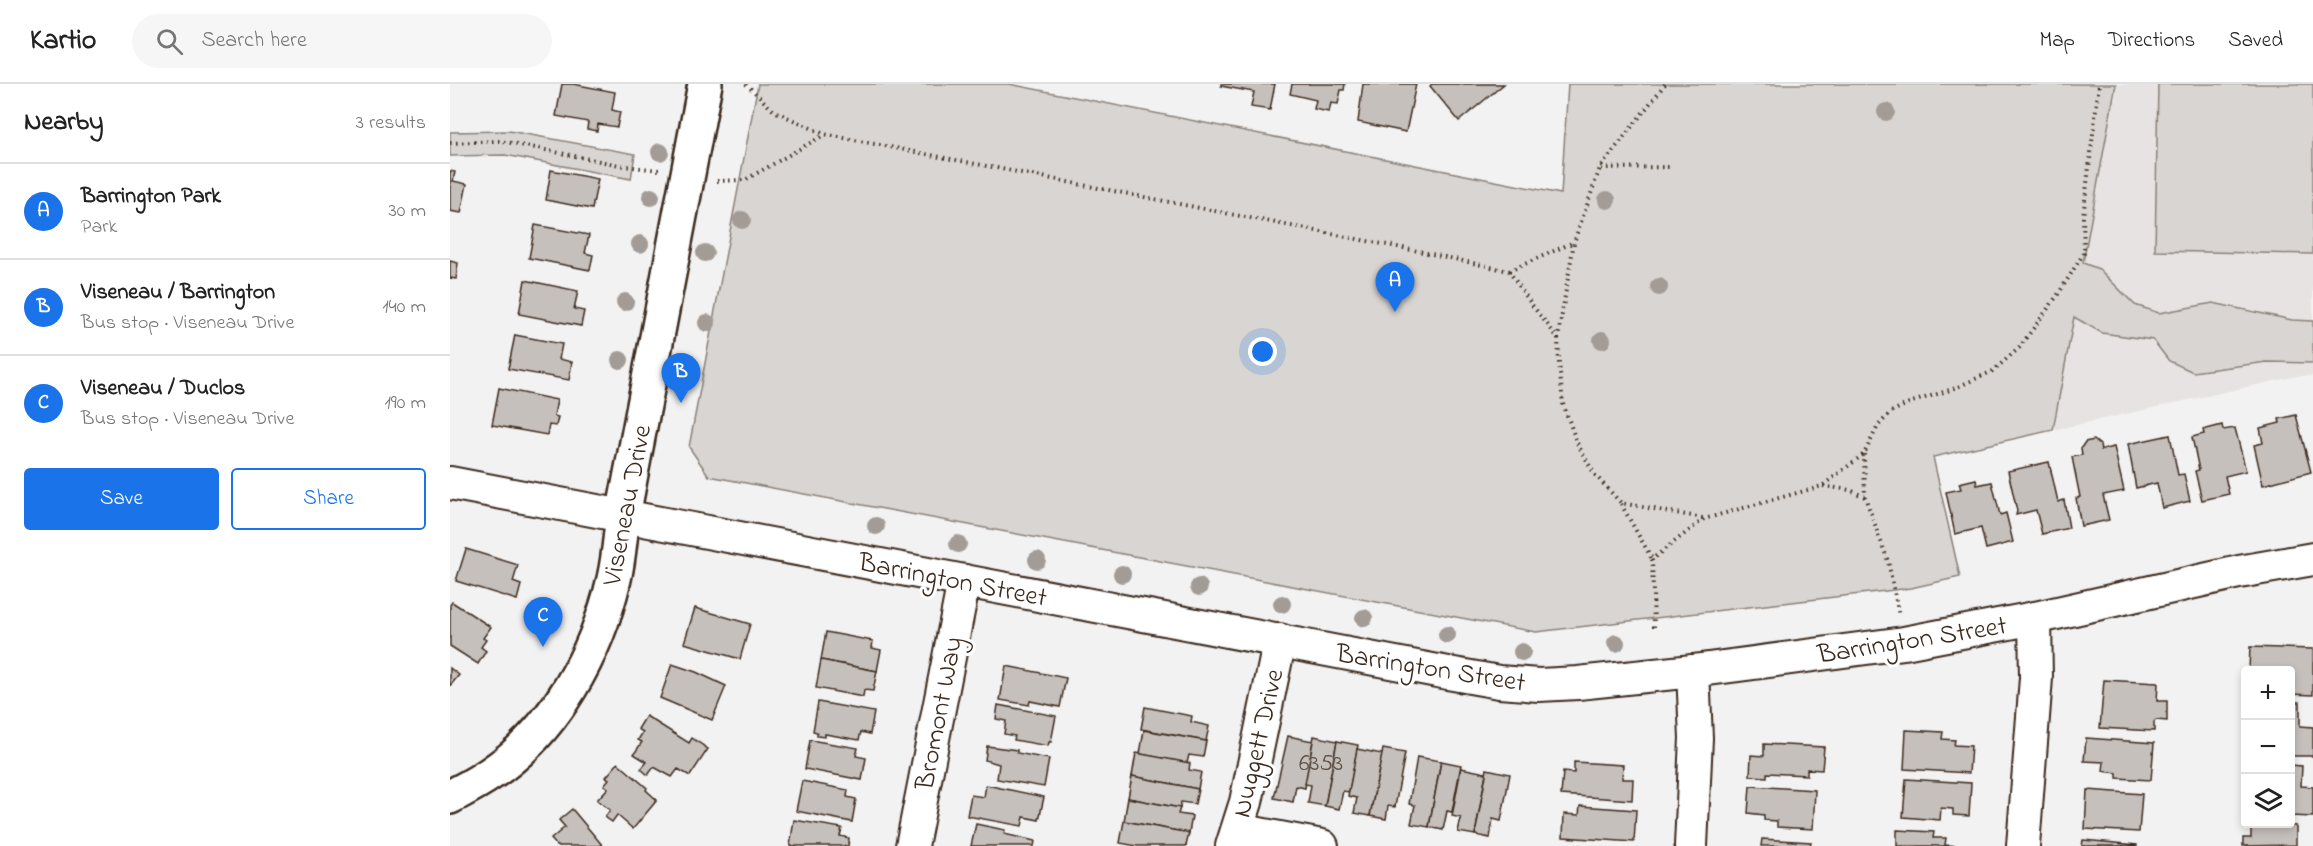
<!DOCTYPE html>
<meta charset="utf-8">
<style>
body{margin:0;font-family:"Indie Flower",sans-serif;background:#f6f6f6;color:#222}
.controls{position:absolute;right:18px;bottom:18px;display:grid;overflow:hidden;border-radius:6px;box-shadow:0 3px 9px #0003}
.controls button{width:54px;height:54px;display:grid;place-items:center;padding:0;border:0;border-bottom:2px solid #e0e0e0;background:#fff;color:#222;font:30px sans-serif}
.you{position:absolute;left:813px;top:268px;width:21px;height:21px;margin:-15px;border:4px solid #fff;border-radius:50%;background:#1a73e8;box-shadow:0 0 0 9px #1a73e833}
.badge{display:grid;place-items:center;width:39px;height:39px;border-radius:50%;background:#1a73e8;color:#fff;font-size:20px;font-weight:700}
.pin{position:absolute;translate:-50% -50px;filter:drop-shadow(0 2px 3px #0008)}
.pin::after{content:'';position:absolute;top:32px;width:21px;height:18px;background:inherit;clip-path:polygon(0 0,100% 0,50% 100%)}
.list{margin:0;padding:0;list-style:none}
h2{display:flex;justify-content:space-between;align-items:center;height:78px;margin:0;padding:0 24px;font-size:26px}
h2 small{font-size:20px;font-weight:400;color:#767676}
.list li{display:grid;grid-template-columns:39px 1fr auto;gap:18px;align-items:center;box-sizing:border-box;height:96px;padding:0 24px;border-top:2px solid #e0e0e0}
.list b{display:block;font-size:22px;white-space:nowrap}
.list p{margin:0;font-size:20px;white-space:nowrap;color:#767676}
.list em{font-size:20px;font-style:normal;color:#767676}
.actions{display:flex;gap:12px;padding:18px 24px}
.actions a{flex:1;padding:14px 0;border:2px solid #1a73e8;border-radius:6px;text-align:center;font-size:21px;color:#1a73e8}
.actions .main{background:#1a73e8;color:#fff}
.icon{flex:none;width:33px;height:33px;fill:none;stroke:currentColor;stroke-width:2;stroke-linecap:round;stroke-linejoin:round}
.map{position:relative;flex:none;width:1863px;height:762px;overflow:hidden}
header{display:flex;align-items:center;gap:36px;box-sizing:border-box;height:84px;padding:0 30px;background:#fff;border-bottom:2px solid #e0e0e0}
header strong{font-size:28px}
nav{display:flex;gap:33px;margin-inline-start:auto;font-size:21px}
.search{width:420px;height:54px;background:#f6f6f6;display:flex;align-items:center;gap:15px;box-sizing:border-box;padding:0 21px;border-radius:33px;color:#767676;font-size:22px}
main{display:flex}
aside{flex:1;background:#fff}
.map>svg:first-child{display:block}
.built{fill:#e6e3e2}
.green{fill:#d8d5d2;stroke:#8a8078;stroke-width:1.5}
.building{fill:#c6c0bd;stroke:#3b2a1e;stroke-width:1.5}
.lines{fill:none;stroke-linecap:round;stroke-linejoin:round}
.minor-casing{stroke:#3b2a1e;stroke-width:36}
.tertiary-casing{stroke:#3b2a1e;stroke-width:38}
.path{stroke:#3b2a1e;stroke-width:4;stroke-dasharray:1.5 4.5;stroke-linecap:butt}
.minor{stroke:#fff;stroke-width:32}
.tertiary{stroke:#fff;stroke-width:33}
.tree{fill:#a39c96}
.labels{text-anchor:middle;stroke-width:6;stroke-linejoin:round;paint-order:stroke}
.number-label{font-size:24px;fill:#5e5046}
.street-label{font-size:27px;fill:#3b2a1e;stroke:#fff}
</style>
<header>
<strong>Kartio</strong>
<div class="search"><svg class="icon" aria-label="search" viewBox="0 0 24 24"><circle cx="10" cy="10" r="6"/><path d="M15 15l6 6"/></svg>Search here</div>
<nav><a>Map</a><a>Directions</a><a>Saved</a></nav>
</header>
<main>
<aside>
<h2>Nearby<small>3 results</small></h2>
<ul class="list">
<li><span class="badge">A</span><div><b>Barrington Park</b><p>Park</p></div><em>30 m</em></li>
<li><span class="badge">B</span><div><b>Viseneau / Barrington</b><p>Bus stop · Viseneau Drive</p></div><em>140 m</em></li>
<li><span class="badge">C</span><div><b>Viseneau / Duclos</b><p>Bus stop · Viseneau Drive</p></div><em>190 m</em></li>
</ul>
<div class="actions"><a class="main">Save</a><a>Share</a></div>
</aside>
<div class="map">
<svg width="1863" height="762" viewBox="0 0 1863 762">
<rect width="100%" height="100%" fill="#f3f2f2"/>
<filter id="ink" filterUnits="userSpaceOnUse"><feTurbulence type="fractalNoise" baseFrequency=".0167" numOctaves="2"/><feDisplacementMap in="SourceGraphic" scale="12" xChannelSelector="R" yChannelSelector="G"/><feConvolveMatrix kernelMatrix="1 2 1 2 8 2 1 2 1" color-interpolation-filters="sRGB"/></filter>
<g filter="url(#ink)">
<polygon class="built" points="1666,0 1863,0 1863,292 1847,292 1603,346"/>
<g class="green">
<polygon points="308,0 559,0 1111,110 1118,0 1666,0 1633,179 1649,185 1685,221 1709,229 1763,219 1842,236 1863,237 1863,279 1817,278 1743,288 1719,277 1703,256 1652,249 1624,233 1603,346 1483,373 1510,493 1461,504 1086,548 259,392 239,363"/>
<polygon points="1708,0 1863,0 1863,170 1705,167"/>
<polygon points="59,47 185,70 181,95 55,71 0,72 0,48"/>
</g>
<g class="building">
<polygon points="112,0 123,0 165,8 162,26 170,28 167,43 148,40 147,47 137,45 138,38 106,32"/>
<polygon points="771,0 825,0 820,26 801,23 804,8 771,2"/>
<polygon points="842,0 895,0 894,6 891,6 888,20 881,19 879,28 864,25 866,16 840,10"/>
<polygon points="913,0 966,0 956,48 908,38"/>
<polygon points="982,0 1054,0 1009,37 980,2"/>
<polygon points="101,86 148,95 142,125 96,116"/>
<polygon points="0,87 5,88 3,97 17,100 11,129 0,127"/>
<polygon points="85,141 139,151 135,169 143,171 140,186 79,174"/>
<polygon points="0,177 8,179 6,195 0,194"/>
<polygon points="75,196 128,207 124,225 134,227 131,242 69,230"/>
<polygon points="65,251 112,260 109,275 122,278 119,296 58,285"/>
<polygon points="49,304 107,316 104,332 108,333 106,342 99,341 97,351 42,341"/>
<polygon points="1846,331 1861,388 1813,401 1804,361 1813,359 1810,344 1830,339 1829,335"/>
<polygon points="1772,341 1773,346 1785,344 1796,387 1775,392 1779,410 1752,416 1745,387 1749,386 1742,353 1754,350 1753,346"/>
<polygon points="1720,351 1728,391 1734,390 1740,417 1712,424 1707,399 1686,404 1678,360"/>
<polygon points="1644,356 1650,361 1651,366 1664,363 1674,407 1653,411 1659,436 1631,442 1626,414 1630,413 1622,373 1632,371 1631,364 1635,358"/>
<polygon points="1599,378 1608,418 1614,416 1619,444 1592,450 1586,426 1566,431 1567,427 1558,387"/>
<polygon points="1526,395 1527,401 1542,398 1550,431 1556,429 1563,458 1536,465 1531,444 1505,450 1496,408 1511,405 1509,399"/>
<polygon points="16,465 68,481 63,498 71,501 67,516 6,497"/>
<polygon points="2,518 41,543 33,554 36,556 31,563 36,567 28,580 0,562 0,521"/>
<polygon points="245,524 300,540 290,575 234,559"/>
<polygon points="376,548 423,557 422,564 431,566 427,587 371,576"/>
<polygon points="1800,563 1863,565 1863,611 1840,610 1840,586 1799,586"/>
<polygon points="371,576 427,587 423,607 414,606 413,613 366,604"/>
<polygon points="222,580 246,588 276,602 262,636 210,614"/>
<polygon points="556,582 616,594 610,623 580,617 579,621 550,616"/>
<polygon points="0,584 9,591 0,602"/>
<polygon points="1654,596 1708,599 1707,617 1717,617 1717,637 1706,636 1704,638 1704,647 1650,644"/>
<polygon points="368,618 424,628 420,650 411,648 409,656 375,650 375,653 367,652 367,648 363,647"/>
<polygon points="1840,618 1850,618 1850,642 1863,643 1863,672 1840,672"/>
<polygon points="548,621 606,632 601,658 599,658 598,662 564,656 565,652 554,650 556,637 546,635"/>
<polygon points="695,623 742,632 741,638 759,642 756,657 691,645"/>
<polygon points="196,632 239,659 242,654 258,665 240,692 228,685 222,693 204,683 198,691 191,685 197,678 184,670 192,658 188,656 193,648 188,645"/>
<polygon points="694,646 756,657 753,673 739,671 737,679 690,670"/>
<polygon points="1456,646 1493,648 1492,655 1505,656 1504,661 1521,662 1519,689 1454,685"/>
<polygon points="838,652 863,657 855,704 846,702 843,718 824,714"/>
<polygon points="864,652 887,657 875,722 858,719 861,701 855,700"/>
<polygon points="1636,654 1704,659 1701,696 1667,694 1667,689 1653,687 1654,678 1634,677"/>
<polygon points="360,656 408,664 406,672 416,674 412,696 355,685"/>
<polygon points="887,657 908,661 899,708 893,707 889,725 875,722"/>
<polygon points="1314,660 1374,663 1372,686 1357,685 1357,691 1317,689 1317,693 1300,692 1301,671 1314,672"/>
<polygon points="537,662 567,666 567,669 599,675 594,703 547,695 549,680 535,676"/>
<polygon points="907,665 932,670 920,732 904,729 907,714 898,712"/>
<polygon points="933,665 955,669 945,723 938,722 936,735 920,732"/>
<polygon points="686,669 740,679 739,686 751,688 748,705 682,692"/>
<polygon points="967,673 991,677 979,743 961,740 965,721 959,720"/>
<polygon points="991,677 1011,681 1002,728 997,727 993,746 979,743"/>
<polygon points="1124,678 1173,681 1172,695 1183,695 1182,716 1111,711 1113,688 1124,689"/>
<polygon points="168,679 197,704 196,706 207,716 183,745 167,731 162,738 155,733 160,726 147,716 158,704 154,701 159,695 156,693"/>
<polygon points="1840,681 1852,682 1851,702 1863,703 1863,733 1840,732"/>
<polygon points="1011,684 1036,689 1025,751 1008,748 1011,734 1002,732"/>
<polygon points="1037,685 1060,690 1051,737 1043,735 1040,754 1025,751"/>
<polygon points="682,692 748,705 745,720 731,718 730,724 678,714"/>
<polygon points="1456,695 1521,699 1519,732 1503,731 1503,725 1491,724 1490,736 1453,733"/>
<polygon points="352,697 398,706 397,713 406,715 402,738 346,727"/>
<polygon points="536,701 594,713 589,736 574,733 572,742 517,732 521,711 534,713"/>
<polygon points="1300,702 1365,706 1363,745 1327,743 1327,737 1314,736 1314,731 1298,729"/>
<polygon points="1637,706 1692,710 1689,748 1635,745"/>
<polygon points="678,714 730,724 728,730 742,732 739,749 674,737"/>
<polygon points="1130,722 1186,726 1184,758 1113,753 1114,730 1129,731"/>
<polygon points="122,725 153,762 107,762 101,755 115,743 109,736"/>
<polygon points="344,736 392,744 390,752 399,754 398,762 340,762"/>
<polygon points="674,737 739,749 736,762 687,762 670,759"/>
<polygon points="526,740 555,746 554,750 585,757 584,762 521,762"/>
<polygon points="1801,740 1846,742 1846,761 1793,762 1793,754 1801,754"/>
<polygon points="1447,746 1484,748 1483,754 1496,754 1495,761 1512,762 1447,762"/>
<polygon points="1312,755 1361,758 1360,762 1311,762"/>
<polygon points="1633,756 1687,761 1687,762 1632,762"/>
</g>
<g class="lines">
<g class="minor-casing">
<g id="minor">
<polyline points="0,399 998,589 1049,598 1089,601 1128,599 1243,587 1454,559 1585,534 1789,488 1863,475"/>
<polyline points="788,746 872,762"/>
<polyline points="462,762 514,497"/>
<polyline points="782,762 796,718 830,556"/>
<polyline points="1241,762 1246,654 1243,587"/>
<polyline points="1573,762 1586,594 1585,534"/>
</g>
</g>
<g class="tertiary-casing">
<path id="tertiary" d="M0 713C13 706 27 699 40 690 105 647 147 569 164 495 169 474 170 452 173 432L255 0"/>
</g>
<g class="path">
<polyline points="296,0 324,27 374,50 968,167 1059,187 1082,221 1108,254"/>
<polyline points="1215,0 1150,84 1124,158 1108,254 1109,279 1113,320 1127,359 1145,391 1171,419 1253,434"/>
<polyline points="0,59 51,57 174,82 209,86"/>
<polyline points="1151,84 1220,83"/>
<polyline points="267,97 295,96 374,51"/>
<polyline points="1059,187 1124,158"/>
<polyline points="1414,370 1415,413 1438,477 1449,532"/>
<polyline points="1373,402 1400,406 1415,413"/>
<polyline points="1171,420 1202,475"/>
<polyline points="1204,543 1202,475 1254,435 1372,402 1414,370 1428,342 1441,328 1459,319 1503,305 1543,287 1569,264 1607,212 1634,169 1633,133 1649,0"/>
</g>
<use href="#minor" class="minor"/>
<use href="#tertiary" class="tertiary"/>
</g>
<g class="tree">
<circle cx="1436" cy="28" r="9"/>
<circle cx="210" cy="68" r="9"/>
<circle cx="201" cy="113" r="9"/>
<circle cx="1157" cy="116" r="9"/>
<circle cx="292" cy="136" r="9"/>
<circle cx="190" cy="160" r="9"/>
<circle cx="255" cy="169" r="9"/>
<circle cx="1209" cy="203" r="9"/>
<circle cx="175" cy="218" r="9"/>
<circle cx="257" cy="239" r="9"/>
<circle cx="1152" cy="256" r="9"/>
<circle cx="170" cy="276" r="9"/>
<circle cx="426" cy="442" r="9"/>
<circle cx="508" cy="460" r="9"/>
<circle cx="587" cy="476" r="9"/>
<circle cx="672" cy="490" r="9"/>
<circle cx="749" cy="503" r="9"/>
<circle cx="832" cy="520" r="9"/>
<circle cx="914" cy="534" r="9"/>
<circle cx="997" cy="551" r="9"/>
<circle cx="1166" cy="559" r="9"/>
<circle cx="1072" cy="568" r="9"/>
</g>
</g>
<g class="labels">
<g class="number-label">
<text x="871" y="686">6353</text>
</g>
<g class="street-label">
<text transform="translate(176 421) rotate(-79)" y="9">Viseneau Drive</text>
<text transform="translate(503 495) rotate(11)" y="9">Barrington Street</text>
<text transform="translate(1462 555) rotate(-9)" y="9">Barrington Street</text>
<text transform="translate(981 583) rotate(9)" y="9">Barrington Street</text>
<text transform="translate(488 629) rotate(-79)" y="9">Bromont Way</text>
<text transform="translate(807 659) rotate(-77)" y="9">Nuggett Drive</text>
</g>
</g>
</svg>
<div class="controls">
<button>+</button>
<button>−</button>
<button><svg class="icon" aria-label="layers" viewBox="0 0 24 24"><path d="M12 4l9 5-9 5-9-5zM3 14l9 5 9-5"/></svg></button>
</div>
<div class="you"></div>
<div class="pin badge" style="left:945px;top:228px">A</div>
<div class="pin badge" style="left:231px;top:319px">B</div>
<div class="pin badge" style="left:93px;top:563px">C</div>
</div>
</main>
